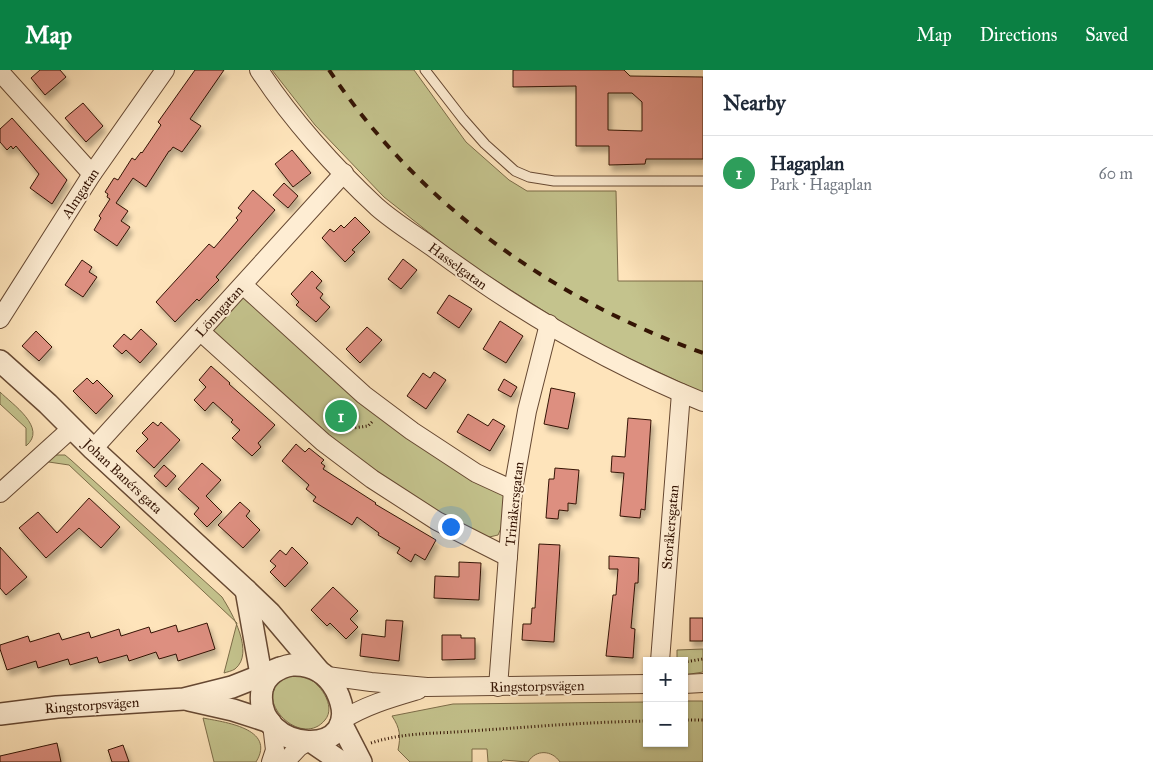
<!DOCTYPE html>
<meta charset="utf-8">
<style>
body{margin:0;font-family:"IM FELL Great Primer",serif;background:#f6f6f7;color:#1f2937}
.controls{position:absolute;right:15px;bottom:15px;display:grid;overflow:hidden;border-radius:0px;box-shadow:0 1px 4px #0004}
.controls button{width:45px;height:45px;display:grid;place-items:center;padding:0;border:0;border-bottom:1px solid #e0e1e3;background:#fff;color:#1f2937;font:25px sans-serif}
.you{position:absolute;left:450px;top:456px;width:18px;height:18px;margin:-12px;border:4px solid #fff;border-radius:50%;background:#1a73e8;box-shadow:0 0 0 8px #1a73e833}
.badge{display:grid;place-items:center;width:32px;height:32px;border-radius:50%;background:#0b8043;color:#fff;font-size:16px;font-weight:700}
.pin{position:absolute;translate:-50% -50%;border:2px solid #fff;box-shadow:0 1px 5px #0006}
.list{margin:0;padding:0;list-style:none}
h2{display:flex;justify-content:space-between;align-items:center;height:65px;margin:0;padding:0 20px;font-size:21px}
h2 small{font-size:16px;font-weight:400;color:#747a83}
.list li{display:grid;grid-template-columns:32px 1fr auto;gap:15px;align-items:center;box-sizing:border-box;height:75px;padding:0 20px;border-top:1px solid #e0e1e3}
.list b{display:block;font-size:19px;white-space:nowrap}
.list p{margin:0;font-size:16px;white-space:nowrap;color:#747a83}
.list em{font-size:16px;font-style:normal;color:#747a83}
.map{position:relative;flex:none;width:703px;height:692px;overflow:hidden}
header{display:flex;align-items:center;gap:30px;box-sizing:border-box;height:70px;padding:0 25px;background:#0b8043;color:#fff}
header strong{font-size:24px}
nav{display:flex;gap:28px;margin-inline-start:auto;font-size:18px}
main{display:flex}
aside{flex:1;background:#fff}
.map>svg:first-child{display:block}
.green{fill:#c4c38d;stroke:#7c6c48}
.building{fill:#dd8f80;stroke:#341404;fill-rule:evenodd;filter:url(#shadow)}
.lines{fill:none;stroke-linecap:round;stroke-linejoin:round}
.service-casing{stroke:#664832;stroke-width:11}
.minor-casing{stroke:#664832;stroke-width:20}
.tertiary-casing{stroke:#664832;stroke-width:24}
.path{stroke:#341404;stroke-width:3;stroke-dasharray:1 2.5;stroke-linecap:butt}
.service{stroke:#feedd3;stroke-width:9}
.minor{stroke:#feedd3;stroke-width:18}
.tertiary{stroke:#feedd3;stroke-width:21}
.rail{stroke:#341404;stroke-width:4;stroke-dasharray:9 9;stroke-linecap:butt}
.labels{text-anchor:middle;stroke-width:4;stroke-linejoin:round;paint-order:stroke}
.street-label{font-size:14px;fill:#341404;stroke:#feedd3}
</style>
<header>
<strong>Map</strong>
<nav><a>Map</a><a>Directions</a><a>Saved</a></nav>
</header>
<main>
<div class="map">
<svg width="703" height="692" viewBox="0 0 703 692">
<defs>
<filter id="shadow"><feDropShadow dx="3" dy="5.5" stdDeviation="2.5" flood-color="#0004"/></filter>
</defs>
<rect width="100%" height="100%" fill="#fee4bb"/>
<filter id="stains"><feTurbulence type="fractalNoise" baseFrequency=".004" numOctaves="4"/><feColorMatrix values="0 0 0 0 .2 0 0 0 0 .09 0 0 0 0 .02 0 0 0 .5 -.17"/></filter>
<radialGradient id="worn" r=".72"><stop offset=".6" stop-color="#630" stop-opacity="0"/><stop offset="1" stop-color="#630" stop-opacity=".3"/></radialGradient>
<g class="green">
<polygon points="272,0 414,0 466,72 509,110 527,121 616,121 618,211 703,211 703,323 588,269 465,191 384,127 315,55"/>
<path d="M246 226 504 420C507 436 505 451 498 465L485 468 443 447 329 371 208 257 235 227Z"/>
<path d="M0 322C12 334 48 358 26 376V358L0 334Z"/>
<path d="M57 385H65L71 390 222 527C232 543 255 583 235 599 232 601 227 602 224 603L237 553 69 395 42 391 49 387Z"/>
<polygon points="703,579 703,602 684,605 684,591 677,591 677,580"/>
<path d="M289 604C293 605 299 605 304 606 319 611 337 636 325 650 303 677 259 637 276 613 279 610 285 607 289 604Z"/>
<path d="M684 631H703V692H560C552 680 536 679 528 692L503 690 501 692H488L487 679H472V692H410L398 680C401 666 400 658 392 646L453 634 647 632V673H684Z"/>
<path d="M203 648C223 652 277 658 256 692H214Z"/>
</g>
<g class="building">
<polygon points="40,0 60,0 66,7 45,25 31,8"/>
<polygon points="195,0 224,0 190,49 201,56 182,82 173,77 170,81 169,81 146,117 133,108 116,133 128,141 121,151 130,157 117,176 94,160 101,148 99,146 110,129 107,127 108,124 105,122 114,108 118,110 132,88 135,90 141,82 142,83 161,55 158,52"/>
<path d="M513 0H624L630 6 703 7V89H646L645 94 609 95V76H576V16L513 17ZM608 23H632L642 32V61L608 60Z"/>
<polygon points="83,33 103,56 86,72 65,48"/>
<polygon points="12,48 67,110 52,134 30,118 39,104 16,76 13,79 11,76 7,80 0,72 0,59"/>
<polygon points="292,80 311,103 293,117 275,94"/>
<polygon points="284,113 298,126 288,138 273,125"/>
<polygon points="253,120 275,140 216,207 219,210 212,217 199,231 197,229 175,252 156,232 209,174 214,178 238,150 236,148 242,141 238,138"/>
<polygon points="355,147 370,162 352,180 355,182 345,192 322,168 330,159 334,162 341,155 344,158"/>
<polygon points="403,189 417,200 401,219 388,209"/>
<polygon points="82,190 92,197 89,202 97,207 83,227 65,215"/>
<polygon points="312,201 322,211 316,218 323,224 320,228 330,237 316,252 296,235 299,232 291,224"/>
<polygon points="449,225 472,239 459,258 437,243"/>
<polygon points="500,251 523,266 506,293 483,279"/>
<polygon points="367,257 382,270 360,293 346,279"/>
<polygon points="141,259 157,274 140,293 126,280 122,284 113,276 124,264 131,270"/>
<polygon points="36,261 52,277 39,291 22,276"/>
<polygon points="211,296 230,313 229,314 275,355 258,373 261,377 252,386 232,368 240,360 231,352 233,350 213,332 205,341 194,330 206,317 199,310"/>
<polygon points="434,302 446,310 426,339 407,326 423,303 430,308"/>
<polygon points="87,308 93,314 97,310 113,326 96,344 73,321"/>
<polygon points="504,309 517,317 511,327 498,320"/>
<polygon points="551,318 575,323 568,359 544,354"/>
<polygon points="468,344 488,356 493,349 505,356 490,381 457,362"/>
<polygon points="628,348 651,350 645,440 641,439 640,448 620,446 624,403 611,402 612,386 625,387"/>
<polygon points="153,352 158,356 161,352 180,370 154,398 136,381 148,369 142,363"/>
<polygon points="296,374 305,382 309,378 324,390 321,393 325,396 323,399 376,433 375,434 436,470 425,490 415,484 411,492 397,483 400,478 378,465 379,463 357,447 352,455 313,431 316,427 306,419 309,415 282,391"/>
<polygon points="202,393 221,410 206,426 222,442 207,457 194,444 199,438 178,419"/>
<polygon points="164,395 176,406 166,417 154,406"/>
<polygon points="555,398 579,400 576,434 568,433 568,441 559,440 558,449 546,448 549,409 554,409"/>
<polygon points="89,428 120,457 101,478 79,458 46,488 19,458 38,442 57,463"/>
<polygon points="240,432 250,441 246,446 260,460 243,478 218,455"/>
<polygon points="539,474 560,475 554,572 522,570 523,554 531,554 532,538 535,538"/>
<polygon points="0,477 27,507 6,525 0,518"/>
<polygon points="292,477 308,493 285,517 270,502 276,496 270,491 280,480 286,485"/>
<polygon points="609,486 639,488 638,513 635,513 631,558 635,559 633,588 606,586 613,525 616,525 618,499 609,499"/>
<polygon points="459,492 481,493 479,530 434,528 435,506 459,507"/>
<polygon points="333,517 358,541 350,549 358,557 346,569 330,553 327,556 311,540"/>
<rect x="690" y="548" width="13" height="23"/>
<polygon points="386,550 403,551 399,591 360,586 362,564 385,567"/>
<polygon points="207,553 215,579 178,591 176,584 159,589 156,582 129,591 127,585 99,593 97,587 70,595 68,589 38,598 36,591 7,600 0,579 0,575 28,566 30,572 59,563 62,570 89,562 91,568 119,559 121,566 149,557 151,563 176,555 178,562"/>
<polygon points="442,565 461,565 461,568 475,568 475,589 442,590"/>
<polygon points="57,673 61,692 0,692 0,686"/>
<polygon points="123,675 129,692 112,692 108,680"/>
</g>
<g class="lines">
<g class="service-casing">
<polyline id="service" points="425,0 463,49 485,74 515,101 529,107 554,111 703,111"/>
</g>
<g class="minor-casing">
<g id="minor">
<path d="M259 0C290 48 335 98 377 137 394 152 414 164 432 177 515 239 607 293 703 332"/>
<polyline points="0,2 92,104"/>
<polyline points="243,215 364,325 412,361 476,403 513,420"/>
<polyline points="0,249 92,104 165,0"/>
<polyline points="201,262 323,372 372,409 437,451 508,487"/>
<polyline points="93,379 344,103"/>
<polyline points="0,423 72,358"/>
<polyline points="660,591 681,323"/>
<polyline points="327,606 371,612 427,617 647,614"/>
<polyline points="684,614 703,613"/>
<polyline points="498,617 513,420 527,341 549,254"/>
<path d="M342 650C366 635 391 628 418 620"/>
<polyline points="271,692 275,680 272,654"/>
<polyline points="285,692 299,677 307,672"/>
</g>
</g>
<g class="tertiary-casing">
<g id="tertiary">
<polyline points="0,291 48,334 93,379 246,520 270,543 319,601"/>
<polyline points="246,520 263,616"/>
<path d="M292 595C311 594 327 603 336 620 371 692 252 685 262 620 265 605 279 597 292 595Z"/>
<polyline points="189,630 233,640 270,652"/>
<polyline points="0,644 57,637 184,629 232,617 280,598"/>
<polyline points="341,653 361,692"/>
<polyline points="312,672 341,692"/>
</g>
</g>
<g class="path">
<polyline points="336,363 338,360 368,356 373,351"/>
<polyline points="684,592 703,589"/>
<polyline points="684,650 703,650"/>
<path d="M371 673C405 662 435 664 470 661 529 657 588 652 647 651"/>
</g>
<use href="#service" class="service"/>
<use href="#minor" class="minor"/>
<use href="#tertiary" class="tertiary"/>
<path class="rail" d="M329 0C420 136 551 228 703 283"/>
</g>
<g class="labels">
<g class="street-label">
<text transform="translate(80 123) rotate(-57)" y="5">Almgatan</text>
<text transform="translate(458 196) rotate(36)" y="5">Hasselgatan</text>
<text transform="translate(219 241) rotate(-48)" y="5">Lönngatan</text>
<text transform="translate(123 406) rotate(43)" y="5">Johan Banérs gata</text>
<text transform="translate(514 434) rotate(-84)" y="5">Trinåkersgatan</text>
<text transform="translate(670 457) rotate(-85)" y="5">Storåkersgatan</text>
<text transform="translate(537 616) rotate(-1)" y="5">Ringstorpsvägen</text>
<text transform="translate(92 635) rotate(-4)" y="5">Ringstorpsvägen</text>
</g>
</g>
<rect width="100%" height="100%" filter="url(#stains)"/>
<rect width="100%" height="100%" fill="url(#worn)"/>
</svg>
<div class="controls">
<button>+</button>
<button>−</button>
</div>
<div class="you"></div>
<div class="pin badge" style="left:341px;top:346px;background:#2e9e5b">1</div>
</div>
<aside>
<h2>Nearby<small></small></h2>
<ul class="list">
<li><span class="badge" style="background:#2e9e5b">1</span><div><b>Hagaplan</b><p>Park · Hagaplan</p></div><em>60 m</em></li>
</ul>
</aside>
</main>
